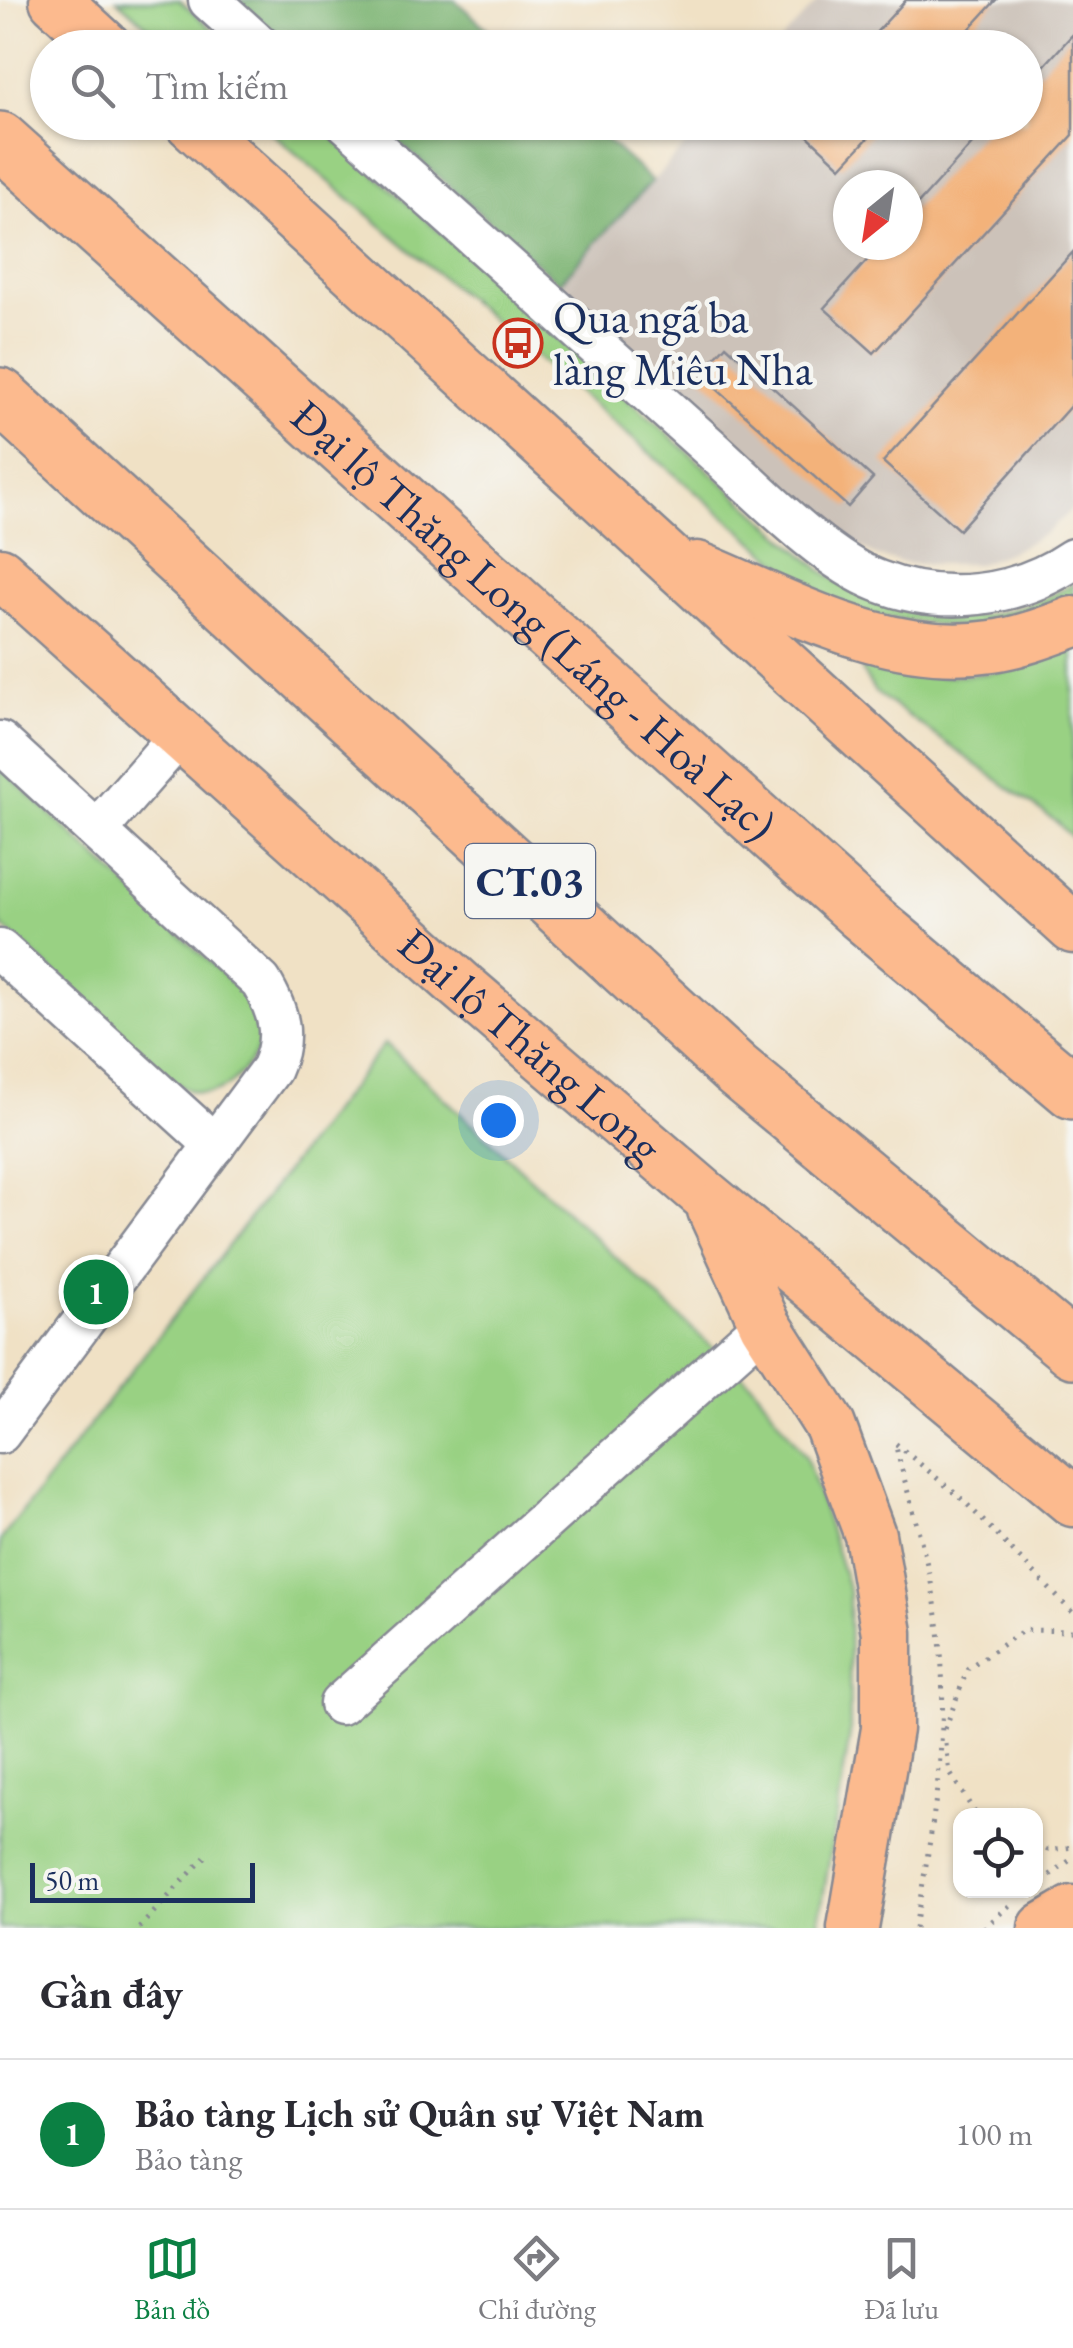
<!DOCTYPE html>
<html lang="vi">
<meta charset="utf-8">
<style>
body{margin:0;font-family:"EB Garamond",serif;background:#f2f2f3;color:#2b2b33}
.controls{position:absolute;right:30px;bottom:30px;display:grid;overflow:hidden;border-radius:20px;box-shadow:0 2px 8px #0004}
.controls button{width:90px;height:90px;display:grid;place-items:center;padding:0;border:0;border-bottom:2px solid #e1e1e2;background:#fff;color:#2b2b33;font:50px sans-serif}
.compass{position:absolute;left:833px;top:170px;width:90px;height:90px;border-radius:50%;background:#fff;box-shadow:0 2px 8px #0004;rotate:210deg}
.scale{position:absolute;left:30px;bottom:25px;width:225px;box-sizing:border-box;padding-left:10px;border:5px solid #1b2f5e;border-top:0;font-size:28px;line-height:35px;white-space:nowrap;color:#1b2f5e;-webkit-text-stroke:8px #f6f6f2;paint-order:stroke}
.you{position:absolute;left:498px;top:1120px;width:35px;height:35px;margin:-25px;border:8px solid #fff;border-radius:50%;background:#1a73e8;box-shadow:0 0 0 15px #1a73e833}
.badge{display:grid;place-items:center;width:65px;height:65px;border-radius:50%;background:#0b8043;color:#fff;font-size:32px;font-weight:700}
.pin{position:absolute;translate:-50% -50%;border:5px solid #fff;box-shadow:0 2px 10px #0006}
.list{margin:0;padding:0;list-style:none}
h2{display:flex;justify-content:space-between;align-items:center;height:130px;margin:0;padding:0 40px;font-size:42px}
h2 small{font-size:32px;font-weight:400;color:#7c7c81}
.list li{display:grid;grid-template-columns:65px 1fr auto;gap:30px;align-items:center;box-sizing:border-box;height:150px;padding:0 40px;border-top:2px solid #e1e1e2}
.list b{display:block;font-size:38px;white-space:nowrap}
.list p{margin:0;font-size:32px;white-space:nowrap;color:#7c7c81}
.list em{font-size:32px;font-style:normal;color:#7c7c81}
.icon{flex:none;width:55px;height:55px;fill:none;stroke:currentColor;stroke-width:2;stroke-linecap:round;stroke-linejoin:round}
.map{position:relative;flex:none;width:1073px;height:1928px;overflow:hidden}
.search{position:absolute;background:#fff;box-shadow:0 2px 8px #0004;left:30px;right:30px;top:30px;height:110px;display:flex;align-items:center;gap:25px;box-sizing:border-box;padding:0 35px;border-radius:55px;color:#7c7c81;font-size:38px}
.sheet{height:280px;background:#fff}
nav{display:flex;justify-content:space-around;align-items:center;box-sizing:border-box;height:140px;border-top:2px solid #e1e1e2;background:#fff;font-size:28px;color:#7c7c81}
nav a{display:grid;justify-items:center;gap:5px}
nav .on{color:#0b8043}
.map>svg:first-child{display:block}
.industrial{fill:#ccc2b9;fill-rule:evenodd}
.green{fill:#99d183;stroke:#5a8070;stroke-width:2.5}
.forest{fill:#7ab371;stroke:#4a7168;stroke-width:2.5}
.building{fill:#f3b27a}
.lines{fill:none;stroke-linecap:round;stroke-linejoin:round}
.minor-casing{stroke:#868892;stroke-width:45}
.major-casing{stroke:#868892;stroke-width:55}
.highway-casing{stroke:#868892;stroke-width:60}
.path{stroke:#868892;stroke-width:5;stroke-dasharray:2.5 8;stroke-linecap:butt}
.minor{stroke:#fff;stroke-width:40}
.major{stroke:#fcba8e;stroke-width:50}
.highway{stroke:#fcba8e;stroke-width:55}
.labels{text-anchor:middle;stroke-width:9;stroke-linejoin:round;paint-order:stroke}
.shield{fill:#f6f6f2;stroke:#5d6b8a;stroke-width:2.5}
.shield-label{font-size:42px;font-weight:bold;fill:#1b2f5e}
.poi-label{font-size:45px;fill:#1b2f5e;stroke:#f6f6f2;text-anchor:start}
.street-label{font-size:45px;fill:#1b2f5e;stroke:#f6f6f2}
</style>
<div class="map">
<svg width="1073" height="1928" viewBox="0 0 1073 1928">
<rect width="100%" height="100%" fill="#f6f6f2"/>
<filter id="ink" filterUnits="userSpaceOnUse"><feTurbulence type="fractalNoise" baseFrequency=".01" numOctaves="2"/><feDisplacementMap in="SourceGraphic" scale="20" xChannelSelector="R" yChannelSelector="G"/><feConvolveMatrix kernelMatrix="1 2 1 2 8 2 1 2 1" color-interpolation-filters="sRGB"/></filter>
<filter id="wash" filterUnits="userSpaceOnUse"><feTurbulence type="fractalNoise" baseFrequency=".0048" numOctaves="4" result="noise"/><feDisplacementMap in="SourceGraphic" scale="40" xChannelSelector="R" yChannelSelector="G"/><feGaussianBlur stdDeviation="2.25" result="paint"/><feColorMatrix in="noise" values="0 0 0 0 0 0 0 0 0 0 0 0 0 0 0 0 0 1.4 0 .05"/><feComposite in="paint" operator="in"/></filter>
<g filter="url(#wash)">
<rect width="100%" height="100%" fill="#f0e1c5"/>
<path class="industrial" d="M819 0H1073V508L1046 533 1012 551 979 564H909L878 557 849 540 559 283 706 123 1026 122V48L775 47ZM848 185H908V245H848Z"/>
<g class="green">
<polygon points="117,0 179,0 233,47 172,47"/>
<path d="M260 123H317L821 570C900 627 989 632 1073 584V606L996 633 835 610Z"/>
<path d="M1073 646V839L1058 823 875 692 862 671 864 662C929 686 1013 678 1073 646Z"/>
<path d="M0 767 258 1007 263 1042C242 1076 218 1111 175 1083L0 924Z"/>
<polygon points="385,1043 755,1387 806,1456 849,1591 850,1735 818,1928 0,1928 0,1541"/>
</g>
<g class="forest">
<polygon points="238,0 455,0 507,47 292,47"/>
<polygon points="377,123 588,123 652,181 559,283"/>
</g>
<g id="blocks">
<g class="building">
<polygon points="906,0 996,0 952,48 862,48"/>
<polygon points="1073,34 1073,135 874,353 824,308 881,245 908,245 908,215 992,122 1026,122 1026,86"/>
<polygon points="793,122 883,122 841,167"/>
<polygon points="1073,252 1073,403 959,530 883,462"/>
<polygon points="726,345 873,478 848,507 700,374"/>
</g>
</g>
</g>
<g filter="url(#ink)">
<use href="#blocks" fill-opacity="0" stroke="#868892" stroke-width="2.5"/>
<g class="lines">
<g class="minor-casing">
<g id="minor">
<polyline points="209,0 262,48"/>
<path d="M346 122C466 230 586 338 707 445 753 486 823 560 878 581 942 606 1016 598 1073 559"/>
<path d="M0 742 261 982C279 1012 286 1036 271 1069L0 1433"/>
<polyline points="97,830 181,734"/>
<polyline points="0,950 215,1145"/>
<polyline points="340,1704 765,1324"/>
</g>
</g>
<g class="major-casing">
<g id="major">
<polyline points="55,0 107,48"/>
<polyline points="190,122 1073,928"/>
<path d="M697 567C790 605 887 662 992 646 1020 642 1046 632 1073 622"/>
<path id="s1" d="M0 573 460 985 706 1196 1073 1501"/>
<polyline points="713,1210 765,1324 830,1426 870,1535 887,1633 887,1729 853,1928"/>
<polyline points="1044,1928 1073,1911"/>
</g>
</g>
<g class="highway-casing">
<g id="highway">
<path id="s2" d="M0 140 861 913 1073 1091"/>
<polyline points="0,396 735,1069 1073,1350"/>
</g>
</g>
<g class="path">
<polyline points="945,1729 968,1668 1024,1630 1073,1631"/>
<polyline points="946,1744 950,1773 977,1816"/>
<polyline points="1036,1846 1048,1850 1073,1847"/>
<polyline points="1050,1875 1073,1858"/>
<polyline points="139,1928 207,1855"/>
<path d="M915 1928C935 1816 955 1705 933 1592 923 1542 907 1492 895 1443L962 1499 1073 1613"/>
<polyline points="984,1928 1011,1904"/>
</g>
<use href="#minor" class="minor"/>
<use href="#major" class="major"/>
<use href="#highway" class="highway"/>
</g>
</g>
<defs>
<g id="bus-ring" transform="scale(2.5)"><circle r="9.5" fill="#f6f6f2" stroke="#c8321e" stroke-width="1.5"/><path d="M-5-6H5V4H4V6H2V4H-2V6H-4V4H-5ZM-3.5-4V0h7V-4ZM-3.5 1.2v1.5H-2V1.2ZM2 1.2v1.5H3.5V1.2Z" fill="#c8321e"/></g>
</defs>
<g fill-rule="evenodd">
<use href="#bus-ring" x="518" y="343"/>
</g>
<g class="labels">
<rect class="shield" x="465" y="844" width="130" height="74" rx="8"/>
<g class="shield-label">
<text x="530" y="896">CT.03</text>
</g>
<g class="poi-label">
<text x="553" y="333">Qua ngã ba<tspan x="553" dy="52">làng Miêu Nha</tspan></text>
</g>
<g class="street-label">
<text dy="16" stroke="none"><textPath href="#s2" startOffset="718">Đại lộ Thăng Long (Láng - Hoà Lạc)</textPath></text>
<text dy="16" stroke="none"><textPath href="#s1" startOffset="710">Đại lộ Thăng Long</textPath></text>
</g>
</g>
</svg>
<div class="controls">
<button><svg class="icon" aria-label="locate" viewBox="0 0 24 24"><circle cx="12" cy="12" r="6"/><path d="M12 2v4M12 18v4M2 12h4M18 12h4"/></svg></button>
</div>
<svg class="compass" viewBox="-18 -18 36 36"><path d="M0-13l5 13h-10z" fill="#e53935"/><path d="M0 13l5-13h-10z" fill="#7c7c81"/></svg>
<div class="scale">50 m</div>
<div class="you"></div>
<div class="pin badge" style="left:96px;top:1292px">1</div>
<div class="search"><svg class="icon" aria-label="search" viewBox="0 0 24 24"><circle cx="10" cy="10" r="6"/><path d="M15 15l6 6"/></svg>Tìm kiếm</div>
</div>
<section class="sheet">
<h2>Gần đây<small></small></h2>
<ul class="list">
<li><span class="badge">1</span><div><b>Bảo tàng Lịch sử Quân sự Việt Nam</b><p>Bảo tàng</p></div><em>100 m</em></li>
</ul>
</section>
<nav>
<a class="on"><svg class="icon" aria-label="map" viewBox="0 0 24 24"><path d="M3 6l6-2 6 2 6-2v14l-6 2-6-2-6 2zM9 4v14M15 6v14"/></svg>Bản đồ</a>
<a><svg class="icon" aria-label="directions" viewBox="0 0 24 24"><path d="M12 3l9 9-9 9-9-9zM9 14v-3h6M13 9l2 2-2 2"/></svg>Chỉ đường</a>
<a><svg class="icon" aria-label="saved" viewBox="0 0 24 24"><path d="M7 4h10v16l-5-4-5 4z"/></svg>Đã lưu</a>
</nav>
